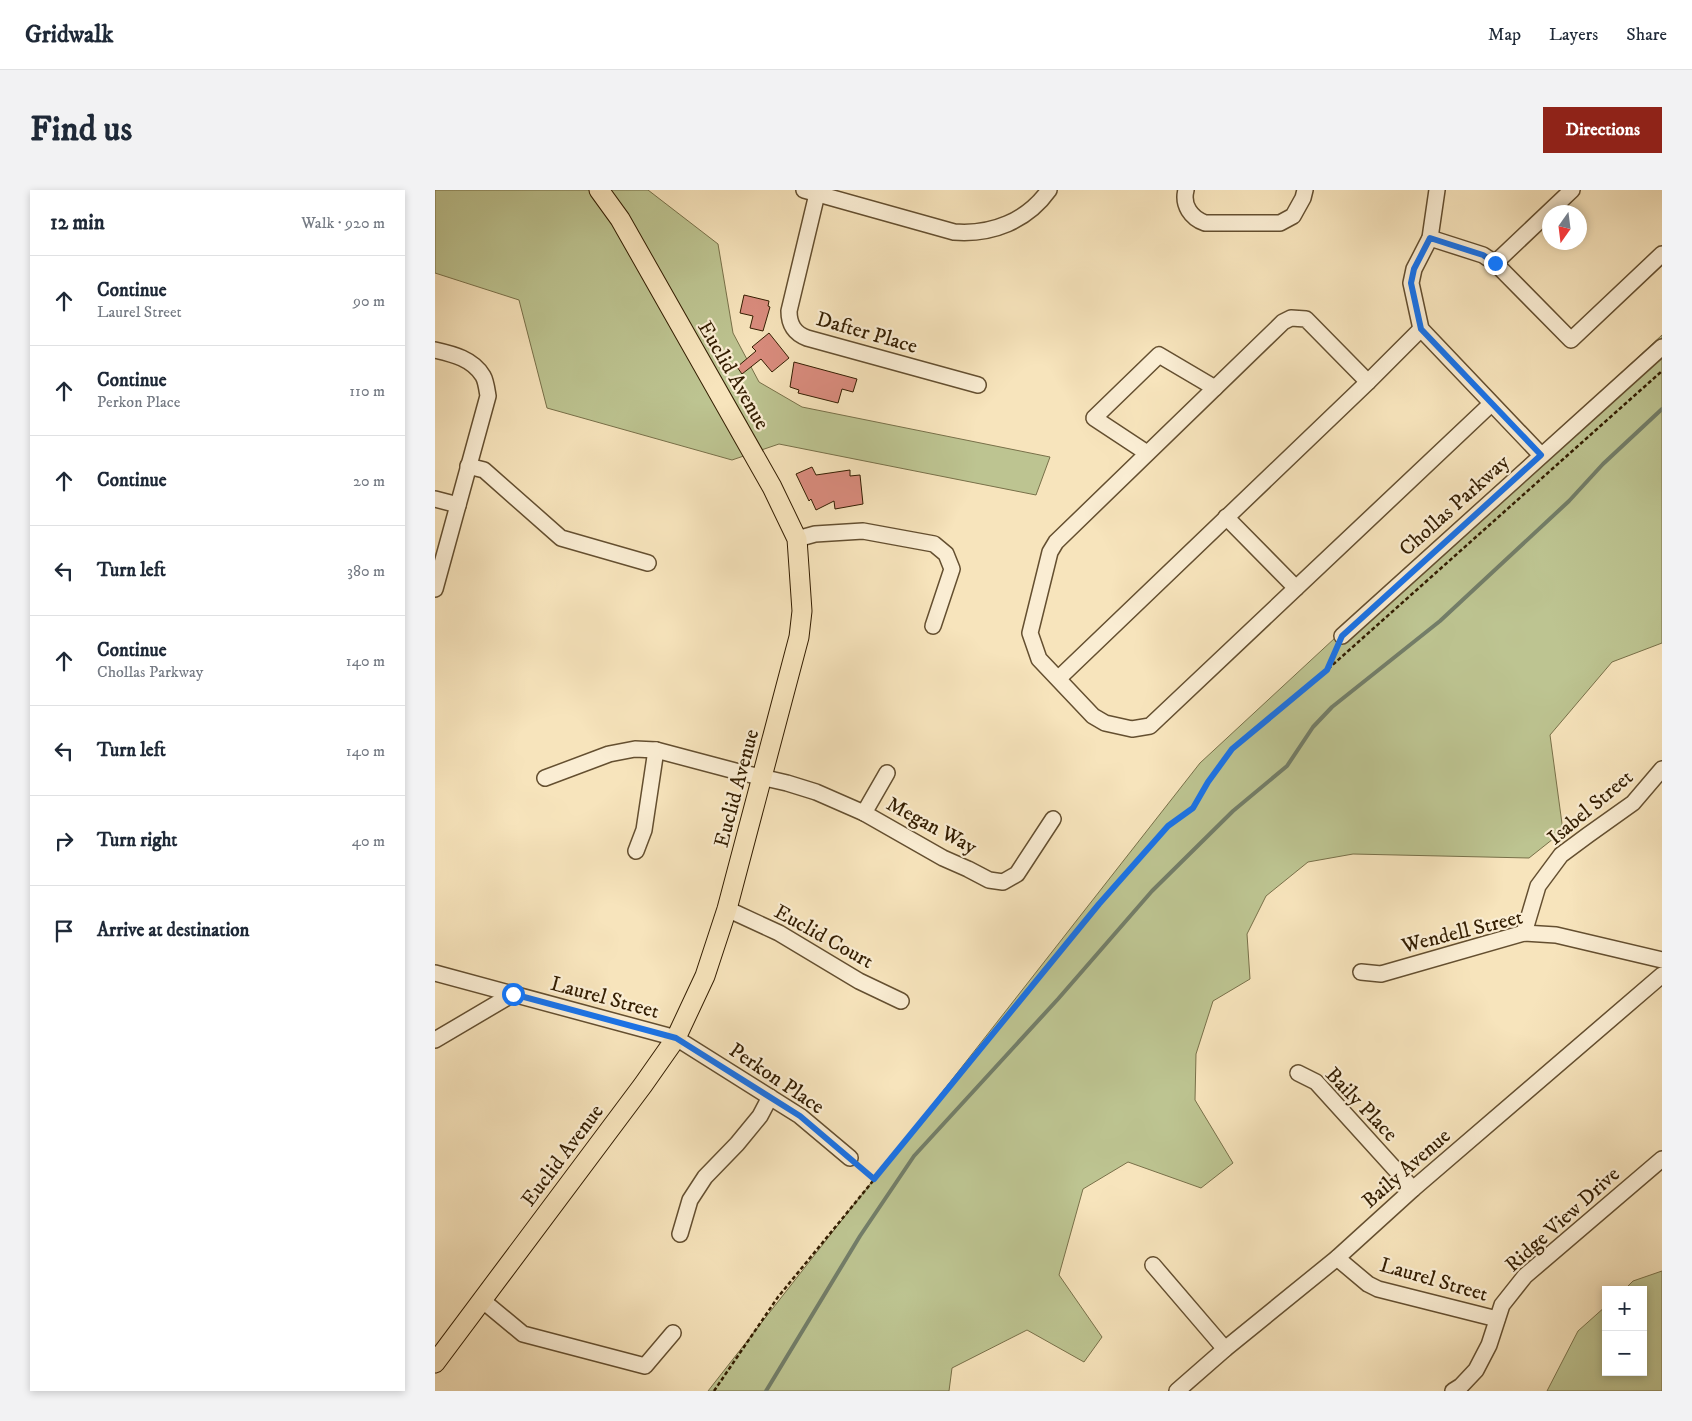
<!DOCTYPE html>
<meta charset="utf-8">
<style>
body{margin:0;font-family:"IM FELL DW Pica",serif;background:#f2f2f3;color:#1f2937}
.controls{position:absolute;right:15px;bottom:15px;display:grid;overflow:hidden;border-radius:0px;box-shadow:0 2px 8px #0003}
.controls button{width:45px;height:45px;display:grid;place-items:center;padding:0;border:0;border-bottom:1px solid #e0e1e3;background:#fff;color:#1f2937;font:25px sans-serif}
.compass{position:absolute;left:1107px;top:15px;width:45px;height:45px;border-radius:50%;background:#fff;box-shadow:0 2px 8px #0003;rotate:194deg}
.stop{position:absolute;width:15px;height:15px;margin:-11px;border:4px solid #1a73e8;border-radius:50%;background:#fff}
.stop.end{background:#1a73e8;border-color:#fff;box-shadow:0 1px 5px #0008}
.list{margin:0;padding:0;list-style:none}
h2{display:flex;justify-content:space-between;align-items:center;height:65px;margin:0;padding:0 20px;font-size:21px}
h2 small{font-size:16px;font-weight:400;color:#747a83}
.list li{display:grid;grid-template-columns:32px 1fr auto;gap:15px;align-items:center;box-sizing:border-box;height:90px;padding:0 20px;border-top:1px solid #e0e1e3}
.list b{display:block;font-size:19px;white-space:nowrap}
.list p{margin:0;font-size:16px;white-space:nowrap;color:#747a83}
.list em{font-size:16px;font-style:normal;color:#747a83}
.icon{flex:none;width:28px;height:28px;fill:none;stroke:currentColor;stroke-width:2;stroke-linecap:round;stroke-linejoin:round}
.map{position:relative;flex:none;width:1227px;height:1201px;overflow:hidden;border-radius:0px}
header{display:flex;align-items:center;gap:30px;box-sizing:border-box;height:70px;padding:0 25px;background:#fff;border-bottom:1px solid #e0e1e3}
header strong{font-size:24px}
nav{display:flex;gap:28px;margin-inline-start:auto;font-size:18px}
.intro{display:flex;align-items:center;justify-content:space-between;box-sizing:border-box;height:120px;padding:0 30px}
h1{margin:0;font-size:35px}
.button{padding:12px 22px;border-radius:0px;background:#8f2418;color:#fff;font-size:18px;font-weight:700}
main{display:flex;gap:30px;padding:0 30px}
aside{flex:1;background:#fff;border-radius:0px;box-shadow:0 2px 8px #0003}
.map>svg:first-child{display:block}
.green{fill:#bdc491;stroke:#787049}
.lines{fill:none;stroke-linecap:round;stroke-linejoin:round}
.stream{stroke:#737e69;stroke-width:4}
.building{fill:#da8c7e;stroke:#331d01}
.minor-casing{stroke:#644f30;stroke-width:18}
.major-casing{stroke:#331d01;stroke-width:21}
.path{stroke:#331d01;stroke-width:2.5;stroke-dasharray:4 2.5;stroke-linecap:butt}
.minor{stroke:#faedd3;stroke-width:15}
.major{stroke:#f7e4bc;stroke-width:19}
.route{stroke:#1a73e8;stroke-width:6}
.labels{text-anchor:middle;stroke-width:4.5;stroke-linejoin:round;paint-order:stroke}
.street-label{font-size:21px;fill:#331d01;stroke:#faedd3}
</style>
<header>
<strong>Gridwalk</strong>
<nav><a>Map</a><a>Layers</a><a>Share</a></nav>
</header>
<div class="intro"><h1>Find us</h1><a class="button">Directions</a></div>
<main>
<aside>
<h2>12 min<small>Walk · 920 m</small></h2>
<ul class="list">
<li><svg class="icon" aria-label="ahead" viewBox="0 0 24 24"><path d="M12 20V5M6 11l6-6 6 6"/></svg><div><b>Continue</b><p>Laurel Street</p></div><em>90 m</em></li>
<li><svg class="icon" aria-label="ahead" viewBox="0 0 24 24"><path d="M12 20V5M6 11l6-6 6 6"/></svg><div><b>Continue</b><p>Perkon Place</p></div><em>110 m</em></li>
<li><svg class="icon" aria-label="ahead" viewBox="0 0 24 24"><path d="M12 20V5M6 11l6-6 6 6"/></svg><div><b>Continue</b></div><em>20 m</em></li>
<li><svg class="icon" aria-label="left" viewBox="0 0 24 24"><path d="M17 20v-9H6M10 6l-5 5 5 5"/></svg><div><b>Turn left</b></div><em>380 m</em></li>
<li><svg class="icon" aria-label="ahead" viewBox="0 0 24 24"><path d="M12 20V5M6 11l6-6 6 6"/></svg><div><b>Continue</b><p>Chollas Parkway</p></div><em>140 m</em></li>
<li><svg class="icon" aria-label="left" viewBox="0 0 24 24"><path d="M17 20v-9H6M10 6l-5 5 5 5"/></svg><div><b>Turn left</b></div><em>140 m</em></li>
<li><svg class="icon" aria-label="right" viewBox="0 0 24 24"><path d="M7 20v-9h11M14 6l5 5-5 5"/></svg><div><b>Turn right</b></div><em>40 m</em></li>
<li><svg class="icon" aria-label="arrive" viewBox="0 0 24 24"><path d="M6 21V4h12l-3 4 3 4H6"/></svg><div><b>Arrive at destination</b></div></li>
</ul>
</aside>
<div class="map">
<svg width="1227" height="1201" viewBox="0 0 1227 1201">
<rect width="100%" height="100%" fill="#f7e4bc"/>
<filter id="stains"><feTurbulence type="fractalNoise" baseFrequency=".004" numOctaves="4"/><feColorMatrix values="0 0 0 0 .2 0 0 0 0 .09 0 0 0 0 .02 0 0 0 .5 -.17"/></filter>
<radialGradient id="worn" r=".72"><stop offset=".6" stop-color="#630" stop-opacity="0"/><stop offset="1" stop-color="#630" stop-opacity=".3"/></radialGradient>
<g class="green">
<polygon points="0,0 213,0 283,54 298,143 324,192 367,217 615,267 601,305 344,254 297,270 112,218 84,110 0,83"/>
<polygon points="1227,145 1227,453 1177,472 1115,545 1128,641 1094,668 918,664 873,672 831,706 812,744 815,789 778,811 761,864 760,910 798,973 766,998 693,972 648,999 624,1085 667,1147 649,1172 592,1140 517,1178 514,1201 273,1201 765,573"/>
<polygon points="1227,1081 1227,1201 1112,1201 1143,1141 1171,1116 1171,1182 1208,1182 1208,1100 1189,1100 1198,1091"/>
</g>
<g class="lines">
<polyline class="stream" points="331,1201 425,1046 479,966 623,809 717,701 798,621 852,576 878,537 897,517 1005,431 1134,311 1168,274 1227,219"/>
</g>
<g class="building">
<polygon points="309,105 334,111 333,116 335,117 328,141 315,138 318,126 305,123"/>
<polygon points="334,143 354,168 337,182 326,169 307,184 302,177 321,161 317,157"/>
<polygon points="359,172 422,189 418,202 407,199 403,213 363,203 364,200 355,197"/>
<polygon points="377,277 381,285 415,280 415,286 425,285 428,314 400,319 399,311 381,320 376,309 374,311 361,284"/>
</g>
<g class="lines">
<g class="minor-casing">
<g id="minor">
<path d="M369 0 519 42C557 45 592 31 614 0"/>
<path d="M751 0C747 15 756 28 770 33H845L858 26 868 8 870 0"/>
<polyline points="1002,0 995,48 979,79 976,93 986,139 1106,265"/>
<path d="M382 4 354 121C354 134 359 143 372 148L543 195"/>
<polyline points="995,48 1048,65 1060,73 1136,150 1227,64"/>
<polyline points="1060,73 1137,0"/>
<path d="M0 160C18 164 38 169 48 186 51 191 52 200 53 206L0 399"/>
<polyline points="933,192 871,129 856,128 848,132 621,352 615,362 595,443 604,469 658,526 670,533 697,539 715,536 1056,214"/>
<polyline points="712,263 659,228 724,165 780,198"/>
<polyline points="33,276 49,280 126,348 213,373"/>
<polyline points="0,309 23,315"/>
<polyline points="791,327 861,398"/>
<polyline points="362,349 380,344 428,341 499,354 511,364 517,379 498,436"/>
<polyline points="907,446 1227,157"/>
<polyline points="624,488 933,192 986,139"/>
<polyline points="110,588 174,564 200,559 221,560 304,582 352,593 381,602 429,623 508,668 533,679 554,690 568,692 582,684 618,629"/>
<polyline points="429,623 452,583"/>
<polyline points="201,661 209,640 221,560"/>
<polyline points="292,719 344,743 424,791 466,811"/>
<polyline points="1089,743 1103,696 1126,665 1153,645 1198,613 1227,579"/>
<polyline points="926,782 946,784 1089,743 1121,745 1227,770"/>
<polyline points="0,783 241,848 365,926 415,968"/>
<polyline points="0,850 78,804"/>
<polyline points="863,883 881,892 978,999"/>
<polyline points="245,1044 255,1010 270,987 302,954 325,926 335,907"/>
<polyline points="902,1068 933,1094 943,1099 1062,1129"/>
<polyline points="718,1075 790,1159"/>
<polyline points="47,1110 88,1144 210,1176 238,1143"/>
<polyline points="742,1201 790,1159 902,1068 978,999 1227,785"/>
<polyline points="1018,1201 1026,1196 1041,1180 1054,1155 1067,1115 1090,1086 1227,969"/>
</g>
</g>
<g class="major-casing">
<polyline id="major" points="0,1173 208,895 241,848 270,786 292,719 364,447 367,421 362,349 337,297 185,29 164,0"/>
</g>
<g class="path">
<polyline points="893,479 1227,181"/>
<polyline points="424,976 439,989"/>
<polyline points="279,1201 343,1107 664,715 733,636 758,618 773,592 797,559 892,480 901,459"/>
</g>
<use href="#minor" class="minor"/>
<use href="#major" class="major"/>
</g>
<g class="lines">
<polyline class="route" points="78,804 241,848 365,926 439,989 664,714 733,636 758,618 773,592 797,559 892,480 907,446 1106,265 986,139 976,93 979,79 995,48 1048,65 1060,73"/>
</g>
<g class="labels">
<g class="street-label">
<text transform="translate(432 142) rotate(16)" y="7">Dafter Place</text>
<text transform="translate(299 185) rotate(60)" y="7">Euclid Avenue</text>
<text transform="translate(1019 315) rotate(-42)" y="7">Chollas Parkway</text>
<text transform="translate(301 598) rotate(-75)" y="7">Euclid Avenue</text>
<text transform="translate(1155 617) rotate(-40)" y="7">Isabel Street</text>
<text transform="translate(497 635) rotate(28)" y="7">Megan Way</text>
<text transform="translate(1027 741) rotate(-14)" y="7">Wendell Street</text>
<text transform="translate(389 746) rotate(29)" y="7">Euclid Court</text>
<text transform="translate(170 807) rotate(15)" y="7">Laurel Street</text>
<text transform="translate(342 888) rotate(34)" y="7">Perkon Place</text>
<text transform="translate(927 914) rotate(46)" y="7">Baily Place</text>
<text transform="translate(127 965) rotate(-53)" y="7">Euclid Avenue</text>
<text transform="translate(971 978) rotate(-41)" y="7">Baily Avenue</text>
<text transform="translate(1127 1029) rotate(-42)" y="7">Ridge View Drive</text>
<text transform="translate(999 1089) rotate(16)" y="7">Laurel Street</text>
</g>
</g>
<rect width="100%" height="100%" filter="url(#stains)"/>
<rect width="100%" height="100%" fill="url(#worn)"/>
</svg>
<div class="controls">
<button>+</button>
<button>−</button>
</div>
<svg class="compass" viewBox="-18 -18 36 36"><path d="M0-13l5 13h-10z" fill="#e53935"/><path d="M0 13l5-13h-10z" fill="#747a83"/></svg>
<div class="stop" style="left:78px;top:804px"></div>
<div class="stop end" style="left:1060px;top:73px"></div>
</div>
</main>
